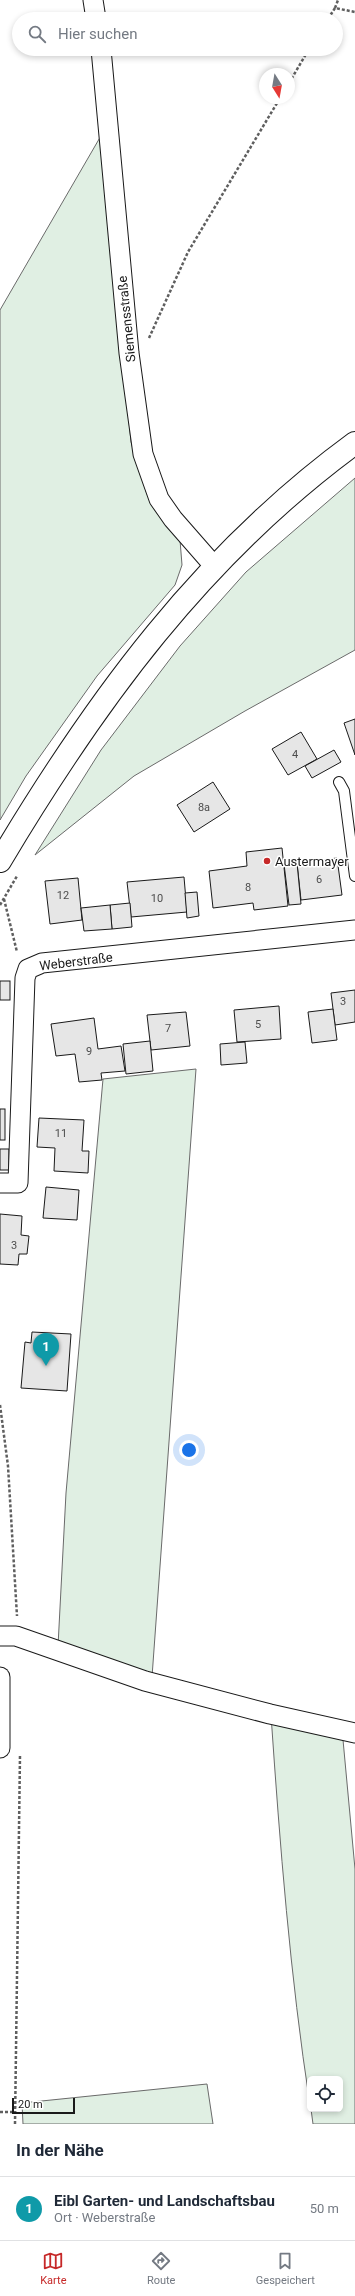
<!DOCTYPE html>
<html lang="de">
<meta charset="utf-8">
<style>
body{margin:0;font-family:Roboto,sans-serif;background:#f6f6f7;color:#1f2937}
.controls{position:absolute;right:12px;bottom:12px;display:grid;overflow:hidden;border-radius:6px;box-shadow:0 2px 6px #0003}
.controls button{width:36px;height:36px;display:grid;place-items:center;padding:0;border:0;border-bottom:1px solid #e0e1e3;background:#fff;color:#1f2937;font:20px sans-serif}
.compass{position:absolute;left:259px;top:68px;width:36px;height:36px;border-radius:50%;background:#fff;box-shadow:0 2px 6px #0003;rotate:169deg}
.scale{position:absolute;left:12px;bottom:10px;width:63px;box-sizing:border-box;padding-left:4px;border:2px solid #1a1a1a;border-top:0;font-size:11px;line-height:14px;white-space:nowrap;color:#1a1a1a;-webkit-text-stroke:3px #fff;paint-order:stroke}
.you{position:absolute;left:189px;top:1450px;width:14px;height:14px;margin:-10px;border:3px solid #fff;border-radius:50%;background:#1a73e8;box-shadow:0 0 0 6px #1a73e833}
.badge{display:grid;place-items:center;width:26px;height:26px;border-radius:50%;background:#c62828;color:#fff;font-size:13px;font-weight:700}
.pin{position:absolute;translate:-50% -33px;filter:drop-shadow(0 1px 2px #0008)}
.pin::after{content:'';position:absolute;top:21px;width:14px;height:12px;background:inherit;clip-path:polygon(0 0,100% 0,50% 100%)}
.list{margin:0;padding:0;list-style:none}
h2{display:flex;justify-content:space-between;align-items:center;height:52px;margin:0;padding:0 16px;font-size:17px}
h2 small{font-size:13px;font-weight:400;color:#747a83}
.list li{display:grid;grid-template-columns:26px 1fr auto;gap:12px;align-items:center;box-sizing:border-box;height:64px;padding:0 16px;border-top:1px solid #e0e1e3}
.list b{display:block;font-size:15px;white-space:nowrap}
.list p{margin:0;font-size:13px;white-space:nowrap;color:#747a83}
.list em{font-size:13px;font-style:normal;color:#747a83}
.icon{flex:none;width:22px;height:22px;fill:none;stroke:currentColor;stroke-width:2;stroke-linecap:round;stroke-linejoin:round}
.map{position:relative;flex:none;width:355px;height:2124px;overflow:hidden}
.search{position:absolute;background:#fff;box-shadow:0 2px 6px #0003;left:12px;right:12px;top:12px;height:44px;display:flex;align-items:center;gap:10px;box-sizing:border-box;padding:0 14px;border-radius:22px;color:#747a83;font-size:15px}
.sheet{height:116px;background:#fff}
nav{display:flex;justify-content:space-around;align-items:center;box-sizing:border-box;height:56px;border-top:1px solid #e0e1e3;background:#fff;font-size:11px;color:#747a83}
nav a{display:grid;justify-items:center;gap:2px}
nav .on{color:#c62828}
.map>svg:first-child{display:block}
.green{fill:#e0efe3;stroke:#6a6a6a}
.building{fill:#e6e6e6;stroke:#1a1a1a}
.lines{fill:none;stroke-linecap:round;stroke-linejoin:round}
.service-casing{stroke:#1a1a1a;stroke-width:12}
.minor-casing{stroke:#1a1a1a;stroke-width:21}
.tertiary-casing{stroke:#1a1a1a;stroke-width:24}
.path{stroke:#5f5f5f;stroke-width:2.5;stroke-dasharray:3 2;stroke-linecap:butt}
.service{stroke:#fff;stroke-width:10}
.minor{stroke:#fff;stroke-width:19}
.tertiary{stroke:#fff;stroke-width:22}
.poi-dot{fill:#c62828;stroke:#fff;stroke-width:1.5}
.labels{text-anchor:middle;stroke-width:3;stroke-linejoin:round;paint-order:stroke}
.number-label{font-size:11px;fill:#4d4d4d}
.street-label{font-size:13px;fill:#1a1a1a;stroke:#fff}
.poi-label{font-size:13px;fill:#1a1a1a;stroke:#fff;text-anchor:start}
</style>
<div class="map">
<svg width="355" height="2124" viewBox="0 0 355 2124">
<rect width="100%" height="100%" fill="#fff"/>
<g class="green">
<polygon points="102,134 131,442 147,494 180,540 182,565 175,585 97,676 26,776 0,820 0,310"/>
<polygon points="355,478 355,650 245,711 134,776 35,855 101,750 180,646 246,572"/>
<polygon points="196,1069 152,1677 58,1646 66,1493 103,1079"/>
<path d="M271 1715 342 1729 355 1869V2124H313L311 2109H340V2079H310V2105C290 1975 280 1846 271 1715Z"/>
<polygon points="207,2084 213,2124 23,2124 22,2103"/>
</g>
<g class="building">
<polygon points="355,719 355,755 344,723"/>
<polygon points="301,732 317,759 288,775 272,749"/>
<polygon points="334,750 341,762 312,778 305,766"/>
<polygon points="213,782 230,809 194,832 177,805"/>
<polygon points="282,848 288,906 254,910 253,903 213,908 209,871 247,866 246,852"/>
<polygon points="337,858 342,895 301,900 297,863"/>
<polygon points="297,863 301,904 289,905 284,864"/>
<polygon points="184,877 187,912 131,917 127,882"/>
<polygon points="78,878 82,920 50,924 45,881"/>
<polygon points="197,892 199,916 187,918 185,893"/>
<polygon points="130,903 132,927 112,929 110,905"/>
<polygon points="110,905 112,929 84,931 81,908"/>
<rect x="0" y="981" width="10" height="19"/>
<polygon points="355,990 355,1022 335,1025 331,993"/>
<polygon points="279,1006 281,1039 237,1042 234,1010"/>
<polygon points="333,1009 337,1040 312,1043 308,1012"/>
<polygon points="186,1012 190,1046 151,1050 147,1015"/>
<polygon points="94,1018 98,1049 121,1046 125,1071 101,1073 102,1080 79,1082 75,1054 56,1056 51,1024"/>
<polygon points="150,1041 153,1071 126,1074 123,1044"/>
<polygon points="245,1042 247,1063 221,1065 220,1044"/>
<rect x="0" y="1109" width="5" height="31"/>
<polygon points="39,1118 84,1120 82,1151 89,1151 88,1173 54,1171 55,1148 37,1147"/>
<rect x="0" y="1149" width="9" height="21"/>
<polygon points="46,1187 79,1190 77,1220 43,1218"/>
<polygon points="0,1214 22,1216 21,1235 29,1236 27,1254 19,1254 18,1265 0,1264"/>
<polygon points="32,1332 71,1334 67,1391 21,1388 25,1342 31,1343"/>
</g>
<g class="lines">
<g class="service-casing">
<polyline id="service" points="339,782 344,791 355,876"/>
</g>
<g class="minor-casing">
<g id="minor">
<polyline points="93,0 96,19"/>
<polyline points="101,49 129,353 143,454 159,499 173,519 215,567"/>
<polyline points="0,1183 18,1183 25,978 28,969 42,963 355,930"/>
<polyline points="0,1636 16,1636 145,1681 270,1714 355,1733"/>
<polyline points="0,1677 0,1748"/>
</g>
</g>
<g class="tertiary-casing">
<path id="tertiary" d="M0 861C96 700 202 555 355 443"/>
</g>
<g class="path">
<polyline points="335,8 338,0"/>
<polyline points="328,19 335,8 355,12"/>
<polyline points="289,83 309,49"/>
<polyline points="149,338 188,252 280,98"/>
<polyline points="4,899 17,952"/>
<polyline points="0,905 17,876"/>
<polyline points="0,1405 8,1466 17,1616"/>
<polyline points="0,2112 15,2112"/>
<polyline points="15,2124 20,1755"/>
</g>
<use href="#service" class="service"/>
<use href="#minor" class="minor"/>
<use href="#tertiary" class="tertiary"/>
</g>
<circle class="poi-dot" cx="267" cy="861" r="4"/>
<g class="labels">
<g class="number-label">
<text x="295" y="758">4</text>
<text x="204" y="811">8a</text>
<text x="319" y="883">6</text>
<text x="248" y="891">8</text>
<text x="63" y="899">12</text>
<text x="157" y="902">10</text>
<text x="343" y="1005">3</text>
<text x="258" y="1028">5</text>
<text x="168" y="1032">7</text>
<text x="89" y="1055">9</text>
<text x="61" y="1137">11</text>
<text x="14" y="1249">3</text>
</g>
<g class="street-label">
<text transform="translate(126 319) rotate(-96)" y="5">Siemensstraße</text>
<text transform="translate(76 961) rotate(-7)" y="5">Weberstraße</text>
</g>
<g class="poi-label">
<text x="275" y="866">Austermayer</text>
</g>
</g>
</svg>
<div class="controls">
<button><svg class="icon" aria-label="locate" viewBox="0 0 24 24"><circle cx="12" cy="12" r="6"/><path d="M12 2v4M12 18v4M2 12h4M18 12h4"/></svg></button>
</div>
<svg class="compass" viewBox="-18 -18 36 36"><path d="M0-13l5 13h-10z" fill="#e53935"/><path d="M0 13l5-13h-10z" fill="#747a83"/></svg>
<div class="scale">20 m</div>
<div class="you"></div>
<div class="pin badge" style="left:46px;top:1366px;background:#0f9aa8">1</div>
<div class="search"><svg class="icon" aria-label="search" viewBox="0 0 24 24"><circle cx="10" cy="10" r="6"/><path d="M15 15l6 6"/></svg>Hier suchen</div>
</div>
<section class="sheet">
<h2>In der Nähe<small></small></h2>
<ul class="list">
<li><span class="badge" style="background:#0f9aa8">1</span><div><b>Eibl Garten- und Landschaftsbau</b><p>Ort · Weberstraße</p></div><em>50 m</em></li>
</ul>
</section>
<nav>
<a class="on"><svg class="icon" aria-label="map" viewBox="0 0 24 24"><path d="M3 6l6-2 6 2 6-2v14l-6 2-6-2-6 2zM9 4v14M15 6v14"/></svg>Karte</a>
<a><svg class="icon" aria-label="directions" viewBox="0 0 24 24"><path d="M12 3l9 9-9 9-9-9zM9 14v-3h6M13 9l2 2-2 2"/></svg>Route</a>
<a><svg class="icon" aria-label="saved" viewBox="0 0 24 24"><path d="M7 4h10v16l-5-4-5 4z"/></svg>Gespeichert</a>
</nav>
